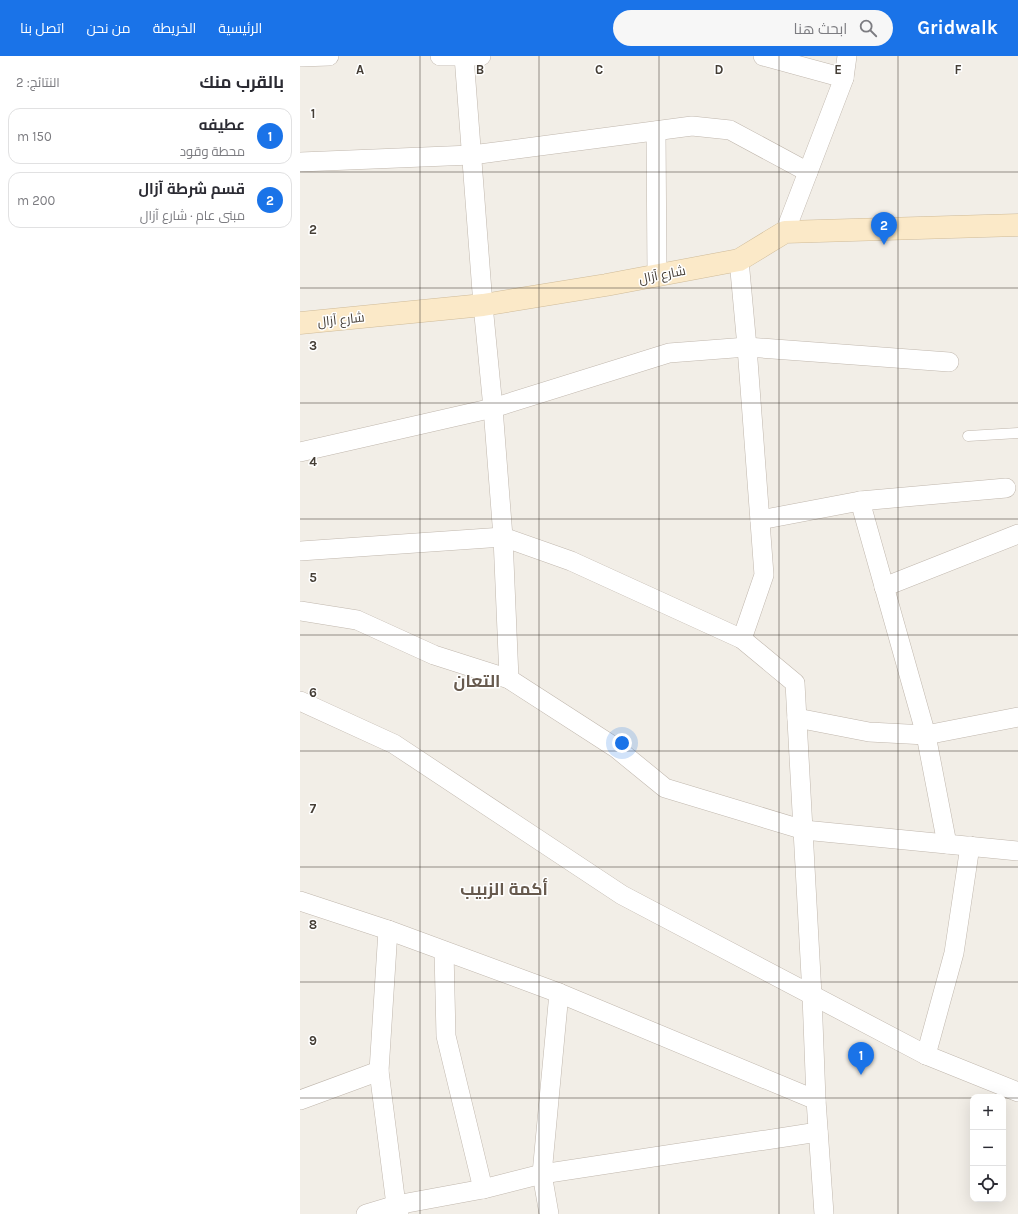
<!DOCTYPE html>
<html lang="ar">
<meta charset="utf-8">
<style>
body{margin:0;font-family:Karla,Cairo,sans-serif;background:#f7f7f7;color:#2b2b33;direction:rtl}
.controls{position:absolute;right:12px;bottom:12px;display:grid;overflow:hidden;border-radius:8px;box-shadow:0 4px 16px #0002}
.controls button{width:36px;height:36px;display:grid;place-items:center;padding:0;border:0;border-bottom:1px solid #e1e1e2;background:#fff;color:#2b2b33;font:20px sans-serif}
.you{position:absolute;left:322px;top:687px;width:14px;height:14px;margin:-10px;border:3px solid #fff;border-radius:50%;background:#1a73e8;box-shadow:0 0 0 6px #1a73e833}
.badge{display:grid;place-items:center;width:26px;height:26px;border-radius:50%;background:#1a73e8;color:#fff;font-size:13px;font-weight:700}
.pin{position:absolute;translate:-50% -33px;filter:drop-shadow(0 1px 2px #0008)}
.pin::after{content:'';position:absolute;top:21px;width:14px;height:12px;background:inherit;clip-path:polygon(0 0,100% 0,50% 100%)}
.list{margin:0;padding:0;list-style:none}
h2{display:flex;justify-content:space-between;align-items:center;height:52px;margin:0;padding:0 16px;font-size:17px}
h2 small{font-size:13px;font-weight:400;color:#7c7c81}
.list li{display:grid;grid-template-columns:26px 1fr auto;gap:12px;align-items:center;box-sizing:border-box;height:56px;margin:0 8px 8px;padding:0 8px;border:1px solid #e1e1e2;border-radius:12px}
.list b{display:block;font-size:15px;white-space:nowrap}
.list p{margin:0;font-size:13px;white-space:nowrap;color:#7c7c81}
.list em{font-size:13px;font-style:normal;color:#7c7c81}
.icon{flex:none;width:22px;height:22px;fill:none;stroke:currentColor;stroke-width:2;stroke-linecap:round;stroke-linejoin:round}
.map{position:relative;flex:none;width:718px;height:1158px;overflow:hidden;direction:ltr}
header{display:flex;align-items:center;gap:24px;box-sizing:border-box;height:56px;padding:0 20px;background:#1a73e8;color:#fff}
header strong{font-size:19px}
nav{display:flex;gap:22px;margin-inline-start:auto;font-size:14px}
.search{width:280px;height:36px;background:#f7f7f7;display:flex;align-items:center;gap:10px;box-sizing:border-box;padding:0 14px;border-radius:22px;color:#7c7c81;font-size:15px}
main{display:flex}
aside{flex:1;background:#fff}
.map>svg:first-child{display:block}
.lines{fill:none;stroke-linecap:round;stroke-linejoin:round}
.lane-casing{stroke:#c0b7ad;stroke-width:11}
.street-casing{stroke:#c0b7ad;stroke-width:20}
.secondary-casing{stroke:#cfbb99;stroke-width:23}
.lane{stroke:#fff;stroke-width:10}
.street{stroke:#fff;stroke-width:19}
.secondary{stroke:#fbe9c8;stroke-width:22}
.grid{fill:none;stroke:#453e36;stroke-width:1;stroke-opacity:0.55}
.labels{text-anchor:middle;stroke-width:3;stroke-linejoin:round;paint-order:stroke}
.street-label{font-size:13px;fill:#453e36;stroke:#fff}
.district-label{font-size:17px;font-weight:bold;fill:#675a4e;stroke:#fff}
.grid-label{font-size:13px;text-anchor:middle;font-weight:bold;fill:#453e36;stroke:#fff;stroke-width:3;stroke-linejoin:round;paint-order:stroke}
</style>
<header>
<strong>Gridwalk</strong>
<div class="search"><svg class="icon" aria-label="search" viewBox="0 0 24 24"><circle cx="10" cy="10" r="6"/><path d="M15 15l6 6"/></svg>ابحث هنا</div>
<nav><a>الرئيسية</a><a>الخريطة</a><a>من نحن</a><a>اتصل بنا</a></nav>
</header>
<main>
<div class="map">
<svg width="718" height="1158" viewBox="0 0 718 1158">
<rect width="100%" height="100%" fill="#f2eee7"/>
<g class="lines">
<g class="lane-casing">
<polyline id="lane" points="668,380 718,377"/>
</g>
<g class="street-casing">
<g id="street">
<polyline points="140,0 181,0"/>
<polyline points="164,0 183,249 193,352 203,481 209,623"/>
<polyline points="463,0 544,22"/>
<polyline points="0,1 29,0"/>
<polyline points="356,75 357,219"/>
<polyline points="0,106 172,99 392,70 430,74 508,116"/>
<polyline points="485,176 544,22 547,0"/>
<polyline points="439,204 447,291 464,519 442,583"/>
<polyline points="0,396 193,352 369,297 447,291 649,306"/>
<polyline points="560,445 626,679 647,788"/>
<polyline points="460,464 560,445 706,432"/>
<polyline points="0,495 203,481 271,505 442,583 495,627 512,939 516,1044 524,1158"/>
<polyline points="584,531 718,478"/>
<polyline points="0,555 57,564 134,599 209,623 316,692 365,732 504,774 718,795"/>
<polyline points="0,645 94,688 322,839 626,999 718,1036"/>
<polyline points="497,662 569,676 626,679 718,661"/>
<polyline points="0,845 88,874 259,937 516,1044"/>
<polyline points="88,874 79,1015 96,1149 99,1158"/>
<polyline points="144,895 146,980 183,1133"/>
<polyline points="626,999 654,897 670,790"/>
<polyline points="0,1044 79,1015"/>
<polyline points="66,1158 96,1149 183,1133 242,1118 518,1076"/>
<polyline points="249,1158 242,1118 259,937"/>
</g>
</g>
<g class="secondary-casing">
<polyline id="secondary" points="0,267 183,249 306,229 439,204 485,176 718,169"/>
</g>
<use href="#lane" class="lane"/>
<use href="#street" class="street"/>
<use href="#secondary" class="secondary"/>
</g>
<path class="grid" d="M120 0V1158M239 0V1158M359 0V1158M479 0V1158M598 0V1158M0 116H718M0 232H718M0 347H718M0 463H718M0 579H718M0 695H718M0 811H718M0 926H718M0 1042H673M703 1042H718"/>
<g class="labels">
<g class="street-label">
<text transform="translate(362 218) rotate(-11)" y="5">شارع آزال</text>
<text transform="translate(41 263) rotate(-6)" y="5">شارع آزال</text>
</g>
<g class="district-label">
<text x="177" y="631">التعان</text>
<text x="204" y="839">أكمة الزبيب</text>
</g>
</g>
<g class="grid-label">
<text x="60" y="18">A</text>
<text x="180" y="18">B</text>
<text x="299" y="18">C</text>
<text x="419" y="18">D</text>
<text x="538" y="18">E</text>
<text x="658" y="18">F</text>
<text x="13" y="62">1</text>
<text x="13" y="178">2</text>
<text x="13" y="294">3</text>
<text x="13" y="410">4</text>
<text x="13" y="526">5</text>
<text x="13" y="641">6</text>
<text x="13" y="757">7</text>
<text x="13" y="873">8</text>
<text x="13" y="989">9</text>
</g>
</svg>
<div class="controls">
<button>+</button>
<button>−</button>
<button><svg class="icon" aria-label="locate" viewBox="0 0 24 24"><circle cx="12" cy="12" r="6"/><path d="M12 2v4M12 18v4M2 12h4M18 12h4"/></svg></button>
</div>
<div class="you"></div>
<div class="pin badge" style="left:561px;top:1019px">1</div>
<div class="pin badge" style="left:584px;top:189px">2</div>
</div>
<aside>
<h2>بالقرب منك<small>النتائج: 2</small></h2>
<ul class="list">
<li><span class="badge">1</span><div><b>عطيفه</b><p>محطة وقود</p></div><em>150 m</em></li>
<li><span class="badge">2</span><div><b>قسم شرطة آزال</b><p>مبنى عام · شارع آزال</p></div><em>200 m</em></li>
</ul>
</aside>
</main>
